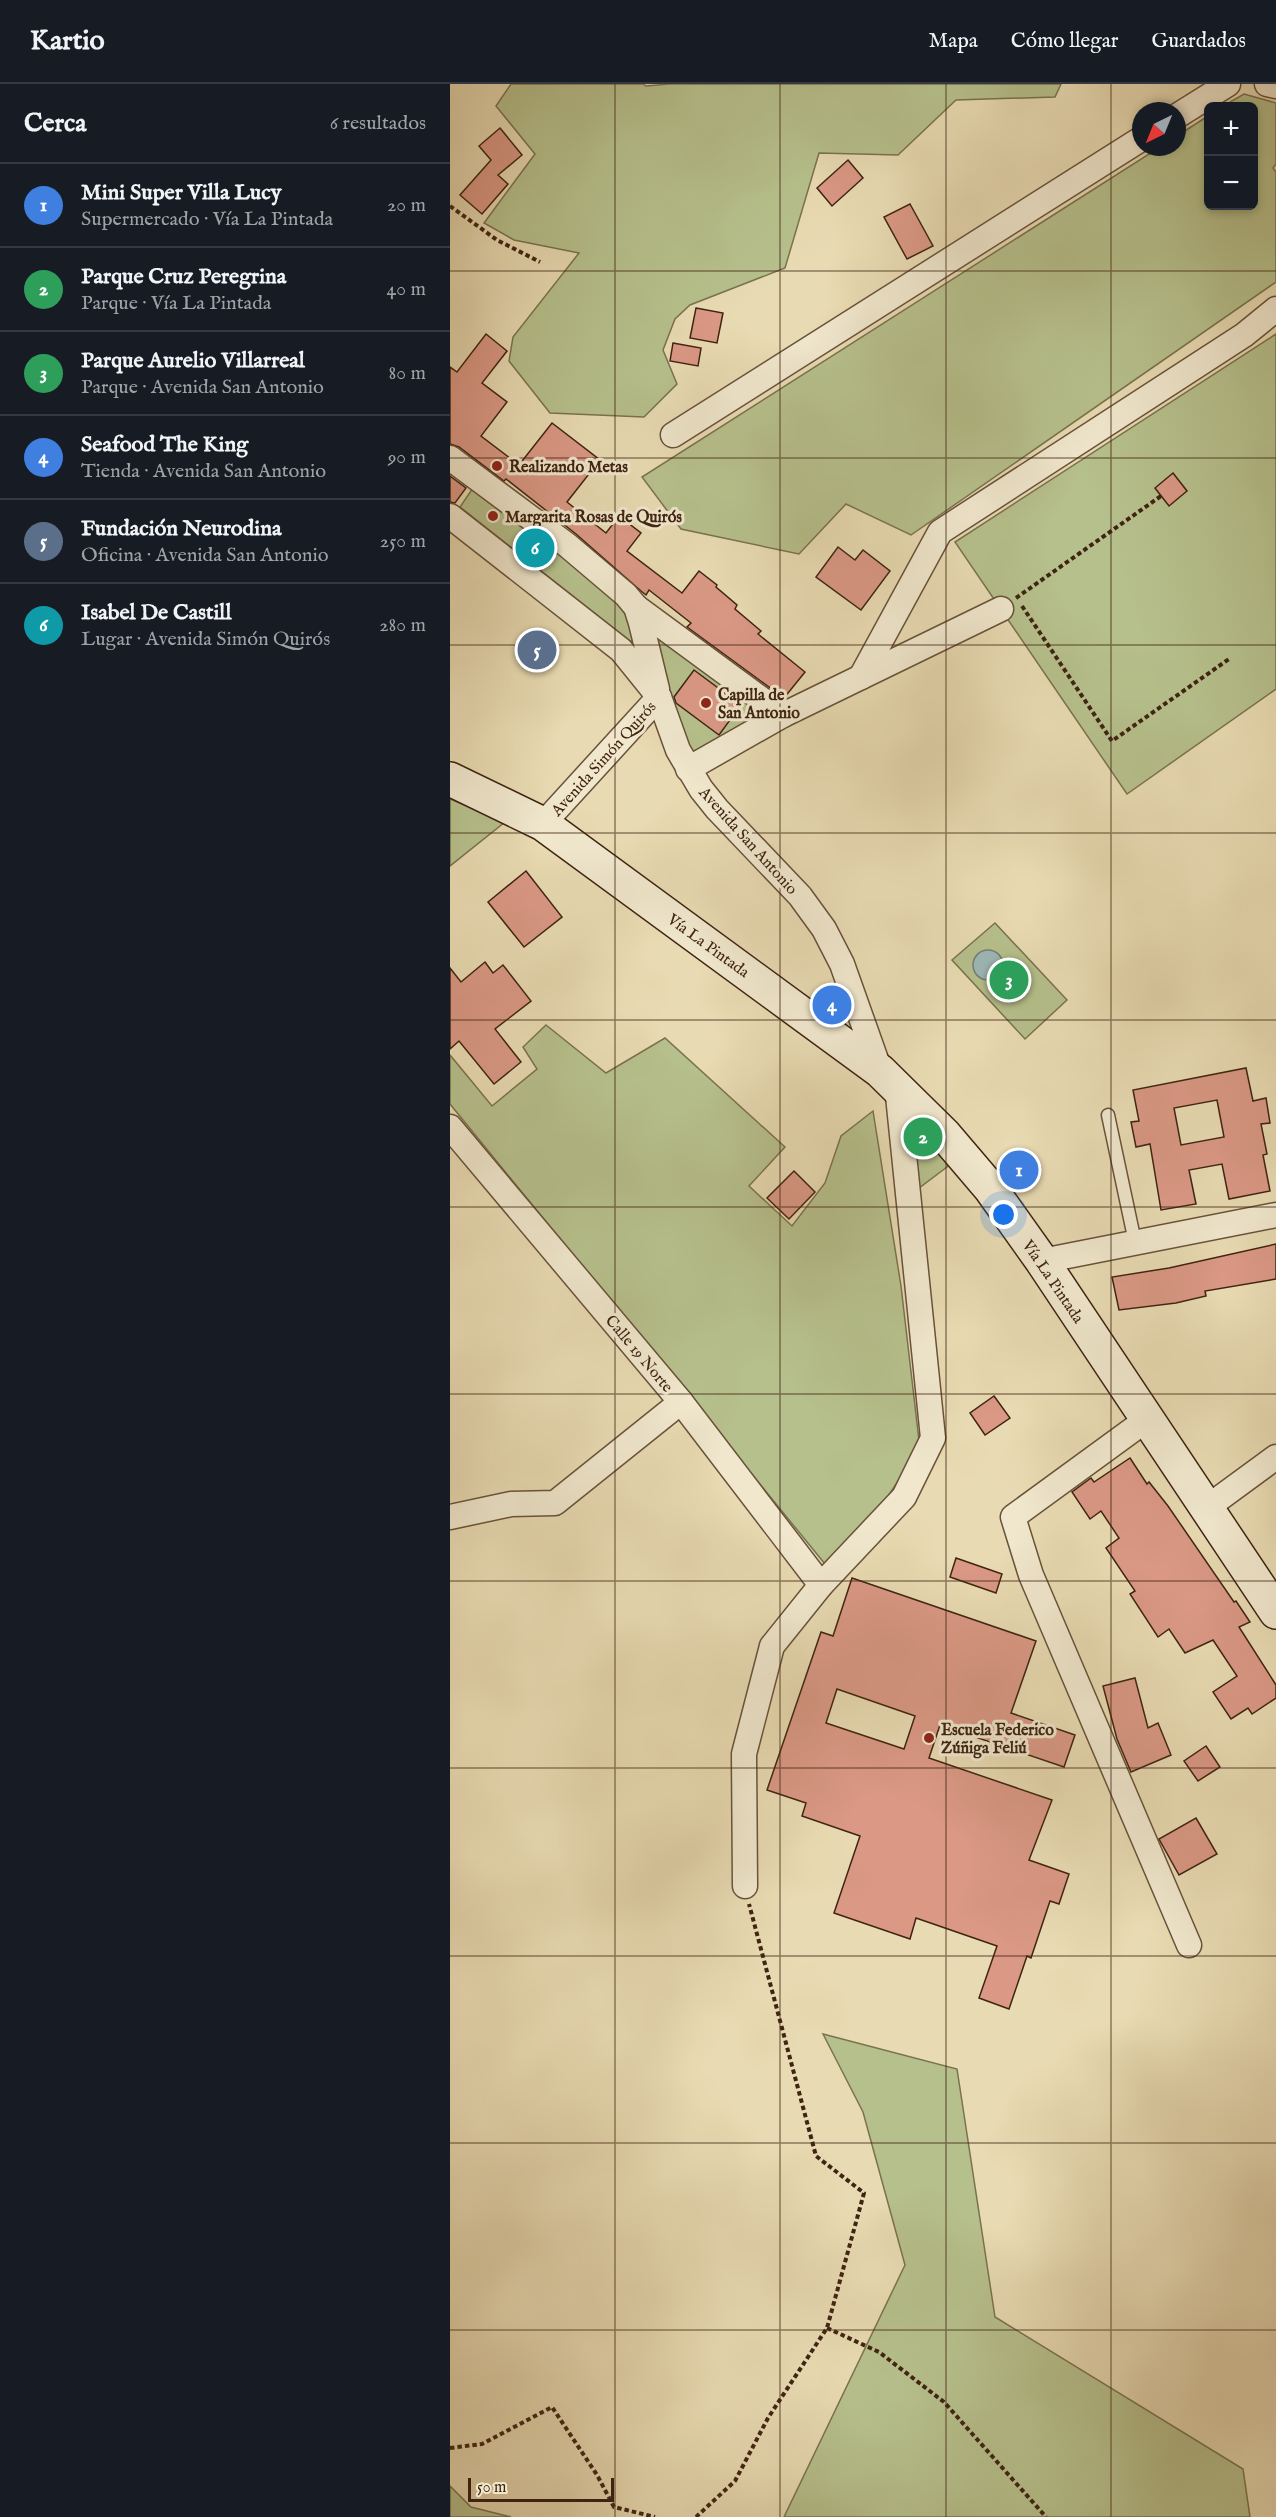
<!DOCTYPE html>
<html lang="es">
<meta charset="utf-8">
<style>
body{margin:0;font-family:"IM FELL English",serif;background:#242831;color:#f1f3f6}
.controls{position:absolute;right:18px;top:18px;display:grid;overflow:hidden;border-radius:9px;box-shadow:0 3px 9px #0003}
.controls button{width:54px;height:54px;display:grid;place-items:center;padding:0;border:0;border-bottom:2px solid #363941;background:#171b24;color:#f1f3f6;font:30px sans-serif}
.compass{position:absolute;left:682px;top:18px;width:54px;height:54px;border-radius:50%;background:#171b24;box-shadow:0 3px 9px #0003;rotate:223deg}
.scale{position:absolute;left:18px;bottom:15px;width:146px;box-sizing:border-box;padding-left:6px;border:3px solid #3f2412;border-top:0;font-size:16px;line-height:21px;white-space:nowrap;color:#3f2412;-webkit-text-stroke:4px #f0e7cd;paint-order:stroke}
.you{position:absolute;left:554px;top:1131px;width:21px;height:21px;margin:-15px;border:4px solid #fff;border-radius:50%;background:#1a73e8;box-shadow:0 0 0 9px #1a73e833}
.badge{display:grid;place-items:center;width:39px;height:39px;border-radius:50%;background:#0f766e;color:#fff;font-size:20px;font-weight:700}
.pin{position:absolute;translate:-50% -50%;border:3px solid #fff;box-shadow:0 2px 6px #0006}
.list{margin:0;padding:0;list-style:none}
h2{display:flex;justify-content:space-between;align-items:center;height:78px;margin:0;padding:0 24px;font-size:26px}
h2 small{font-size:20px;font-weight:400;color:#9ea1a6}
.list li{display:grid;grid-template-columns:39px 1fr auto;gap:18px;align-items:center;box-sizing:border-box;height:84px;padding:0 24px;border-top:2px solid #363941}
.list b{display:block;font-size:22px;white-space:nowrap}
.list p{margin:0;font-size:20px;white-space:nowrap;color:#9ea1a6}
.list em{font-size:20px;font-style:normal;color:#9ea1a6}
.map{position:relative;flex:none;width:826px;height:2433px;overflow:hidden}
header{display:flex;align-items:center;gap:36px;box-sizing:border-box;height:84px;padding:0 30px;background:#171b24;border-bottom:2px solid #363941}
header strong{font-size:28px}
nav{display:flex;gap:33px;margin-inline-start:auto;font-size:21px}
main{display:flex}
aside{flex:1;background:#171b24}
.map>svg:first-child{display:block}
.green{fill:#b6c08c;stroke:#7a724f;stroke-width:1.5}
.water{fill:#9cb8b7;stroke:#777d75;stroke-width:1.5}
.building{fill:#da9885;stroke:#3f2412;stroke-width:1.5;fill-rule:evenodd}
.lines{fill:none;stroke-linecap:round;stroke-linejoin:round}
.service-casing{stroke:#69523a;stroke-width:15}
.minor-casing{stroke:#69523a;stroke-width:27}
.secondary-casing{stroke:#3f2412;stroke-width:36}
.path{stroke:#3f2412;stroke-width:4;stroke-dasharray:4.5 3;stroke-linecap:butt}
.service{stroke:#f0e7cd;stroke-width:12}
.minor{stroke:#f0e7cd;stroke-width:24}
.secondary{stroke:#f0e7cd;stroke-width:33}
.grid{fill:none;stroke:#3f2412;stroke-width:1.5;stroke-opacity:0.55}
.poi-dot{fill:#8f2418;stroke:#f0e7cd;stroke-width:2}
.labels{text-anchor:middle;stroke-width:6;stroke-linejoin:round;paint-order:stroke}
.poi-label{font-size:16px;font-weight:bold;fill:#3f2412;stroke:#f0e7cd;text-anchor:start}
.street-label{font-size:16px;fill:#3f2412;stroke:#f0e7cd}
</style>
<header>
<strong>Kartio</strong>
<nav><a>Mapa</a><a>Cómo llegar</a><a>Guardados</a></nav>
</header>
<main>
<aside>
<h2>Cerca<small>6 resultados</small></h2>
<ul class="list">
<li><span class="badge" style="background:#3f7fe0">1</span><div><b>Mini Super Villa Lucy</b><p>Supermercado · Vía La Pintada</p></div><em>20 m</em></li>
<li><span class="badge" style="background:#2e9e5b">2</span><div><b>Parque Cruz Peregrina</b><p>Parque · Vía La Pintada</p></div><em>40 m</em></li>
<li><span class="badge" style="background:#2e9e5b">3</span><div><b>Parque Aurelio Villarreal</b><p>Parque · Avenida San Antonio</p></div><em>80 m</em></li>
<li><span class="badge" style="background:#3f7fe0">4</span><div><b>Seafood The King</b><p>Tienda · Avenida San Antonio</p></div><em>90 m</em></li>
<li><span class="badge" style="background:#5c6f8a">5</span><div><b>Fundación Neurodina</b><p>Oficina · Avenida San Antonio</p></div><em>250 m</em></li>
<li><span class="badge" style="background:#0f9aa8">6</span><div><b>Isabel De Castill</b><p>Lugar · Avenida Simón Quirós</p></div><em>280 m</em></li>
</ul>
</aside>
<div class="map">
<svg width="826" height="2433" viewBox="0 0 826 2433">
<rect width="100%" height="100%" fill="#e8dab2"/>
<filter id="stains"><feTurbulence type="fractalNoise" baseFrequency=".00333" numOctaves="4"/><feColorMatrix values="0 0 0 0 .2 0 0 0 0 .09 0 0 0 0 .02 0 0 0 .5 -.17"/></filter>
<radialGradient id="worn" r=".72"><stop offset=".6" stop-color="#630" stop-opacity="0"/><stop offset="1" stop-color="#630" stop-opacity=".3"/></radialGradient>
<g class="green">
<polygon points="61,0 193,0 196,2 219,0 611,0 605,13 506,16 448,71 369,69 335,184 240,221 225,235 213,266 227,300 194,333 100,329 59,277 63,253 129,169 64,156 34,139 85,70 46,22"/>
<polygon points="794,10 826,19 826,80 823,84 826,88 826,198 461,451 396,420 349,470 231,445 192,393 710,63 727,63 727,52 758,32 758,122 804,122 804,22 773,22"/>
<polygon points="826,250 826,605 677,710 505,458"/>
<polygon points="25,401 178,523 187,544 181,558 10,423"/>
<polygon points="197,541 320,635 243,676"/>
<polygon points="0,715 55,738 0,782"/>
<polygon points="545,839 617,916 575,955 502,876"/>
<polygon points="96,941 156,989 215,954 335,1063 299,1102 342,1142 375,1099 391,1052 423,1027 451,1202 470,1365 434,1418 375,1480 0,1020 0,971 42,1022 87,985 73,963"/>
<polygon points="461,1029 505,1077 469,1104"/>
<polygon points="373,1950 507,1985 545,2233 793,2385 800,2433 334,2433 455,2181 413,2028"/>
<polygon points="0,2402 21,2423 61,2433 0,2433"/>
</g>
<circle class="water" cx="538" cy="881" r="15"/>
<g class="building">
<polygon points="50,44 72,71 48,91 58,100 32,130 10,111 41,76 29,62"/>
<polygon points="398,76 413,94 382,122 367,104"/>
<polygon points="460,120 483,162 457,175 434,133"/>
<polygon points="246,224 273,229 267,259 240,254"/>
<polygon points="36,250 57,267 32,299 57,318 31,352 69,381 102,339 150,376 117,418 156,449 169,432 191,449 177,467 232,509 249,487 267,501 266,503 287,521 285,525 311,547 308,550 355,588 334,614 237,543 241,539 199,506 196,511 191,507 126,450 56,395 54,397 9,363 0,360 0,283 7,288"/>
<polygon points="223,259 251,264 248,282 220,277"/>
<polygon points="723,389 737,407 719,422 705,404"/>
<polygon points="0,392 16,404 5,419 0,418"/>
<polygon points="388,463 405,476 413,466 440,487 411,526 366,493"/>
<polygon points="244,586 291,621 269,651 226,619 224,613"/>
<polygon points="76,787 112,833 74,863 38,818"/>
<polygon points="35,878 43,889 53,881 81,917 45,945 71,978 44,1000 9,957 0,965 0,884 11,898"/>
<path d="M796 984 803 1017 816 1014 820 1039 811 1040 817 1070 813 1071 820 1107 779 1115 772 1080 739 1086 746 1120 711 1126 700 1060 686 1063 681 1038 689 1037 683 1006ZM767 1016 774 1053 731 1061 724 1024Z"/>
<polygon points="344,1087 365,1108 339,1135 317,1114"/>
<polygon points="826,1160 826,1195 755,1207 756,1212 726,1219 669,1226 662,1193 719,1184"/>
<polygon points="544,1312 560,1334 535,1351 520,1329"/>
<polygon points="680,1374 697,1400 699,1398 718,1422 784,1518 786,1517 800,1538 789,1543 826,1601 826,1614 802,1630 798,1624 781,1635 763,1608 787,1592 763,1556 735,1569 719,1545 708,1553 680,1510 685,1507 656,1464 669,1454 651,1427 640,1435 622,1408 641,1394 644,1398"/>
<polygon points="506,1474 552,1490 546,1509 500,1493"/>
<path d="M402 1494 586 1557 561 1629 625 1651 614 1683 490 1641 479 1674 602 1716 579 1776 619 1790 609 1820 600 1817 581 1874 577 1872 559 1925 529 1914 547 1862 466 1834 460 1855 384 1829 410 1752 352 1732 356 1719 317 1706 371 1548 383 1552ZM387 1605 465 1632 454 1665 376 1639Z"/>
<polygon points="685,1594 698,1644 708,1639 721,1671 681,1688 667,1655 653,1602"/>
<polygon points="756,1662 770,1683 748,1697 734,1677"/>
<polygon points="746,1734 767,1770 729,1791 709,1755"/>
</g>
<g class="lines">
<g class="service-casing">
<polyline id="service" points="658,1031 685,1158"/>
</g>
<g class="minor-casing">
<g id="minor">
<polyline points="817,0 826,2"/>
<polyline points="727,32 778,0"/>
<polyline points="223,351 691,55"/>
<polyline points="0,374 117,461 176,511 186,523 191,539 207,605"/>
<polyline points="0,432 171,566 209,613 228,666 251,705 267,725 350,812 374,845 392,880 430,987"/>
<polyline points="186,523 333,631"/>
<polyline points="411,593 490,448 794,251 826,225"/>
<polyline points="238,685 333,631 551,525"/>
<polyline points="93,740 209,613"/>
<polyline points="0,1043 231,1318 371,1501"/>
<polyline points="592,1177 826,1131"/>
<polyline points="696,1336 563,1433 581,1491 739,1861"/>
<polyline points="755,1425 826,1373"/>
<polyline points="0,1433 61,1420 105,1419 231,1318"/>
<polyline points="295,1802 294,1670 322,1562 371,1501 454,1413 483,1354 447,1002"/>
</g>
</g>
<g class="secondary-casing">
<polyline id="secondary" points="0,695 93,740 430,987 494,1050 540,1104 592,1177 826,1528"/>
</g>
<g class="path">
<polyline points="0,122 47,156 90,178"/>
<polyline points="566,514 711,412"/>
<polyline points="572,522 662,657 779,575"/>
<polyline points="377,2244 429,2268 494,2318 596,2433"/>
<polyline points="0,2364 32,2360 102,2323 147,2391 164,2423 205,2433"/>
<polyline points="246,2433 285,2397 318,2334 377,2244 414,2109 366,2072 299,1820"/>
</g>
<use href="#service" class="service"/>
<use href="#minor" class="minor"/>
<use href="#secondary" class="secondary"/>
</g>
<path class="grid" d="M165 0V2433M330 0V2433M496 0V2433M661 0V2433M0 187H826M0 374H826M0 561H826M0 749H826M0 936H826M0 1123H826M0 1310H826M0 1497H826M0 1684H826M0 1872H826M0 2059H826M0 2246H826"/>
<g class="poi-dot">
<circle cx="47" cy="382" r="6"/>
<circle cx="43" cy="432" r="6"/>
<circle cx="256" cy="619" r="6"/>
<circle cx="479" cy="1654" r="6"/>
</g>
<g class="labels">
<g class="poi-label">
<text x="59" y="388">Realizando Metas</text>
<text x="55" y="438">Margarita Rosas de Quirós</text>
<text x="268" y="616">Capilla de<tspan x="268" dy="18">San Antonio</tspan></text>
<text x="491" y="1651">Escuela Federico<tspan x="491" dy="18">Zúñiga Feliú</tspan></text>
</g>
<g class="street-label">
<text transform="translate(153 674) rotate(-48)" y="6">Avenida Simón Quirós</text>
<text transform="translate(299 756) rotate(48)" y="6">Avenida San Antonio</text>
<text transform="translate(259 861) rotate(36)" y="6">Vía La Pintada</text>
<text transform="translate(604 1197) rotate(56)" y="6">Vía La Pintada</text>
<text transform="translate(190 1269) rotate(50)" y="6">Calle 19 Norte</text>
</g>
</g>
<rect width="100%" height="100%" filter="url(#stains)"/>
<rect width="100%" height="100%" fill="url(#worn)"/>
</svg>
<div class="controls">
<button>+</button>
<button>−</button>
</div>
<svg class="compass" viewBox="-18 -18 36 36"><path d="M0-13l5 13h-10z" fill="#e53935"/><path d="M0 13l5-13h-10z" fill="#9ea1a6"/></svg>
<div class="scale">50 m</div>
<div class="you"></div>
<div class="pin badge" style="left:569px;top:1086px;background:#3f7fe0">1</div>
<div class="pin badge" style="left:473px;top:1053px;background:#2e9e5b">2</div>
<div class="pin badge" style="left:559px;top:896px;background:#2e9e5b">3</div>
<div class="pin badge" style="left:382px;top:921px;background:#3f7fe0">4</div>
<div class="pin badge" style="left:87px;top:566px;background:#5c6f8a">5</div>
<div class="pin badge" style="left:85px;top:464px;background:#0f9aa8">6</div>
</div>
</main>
